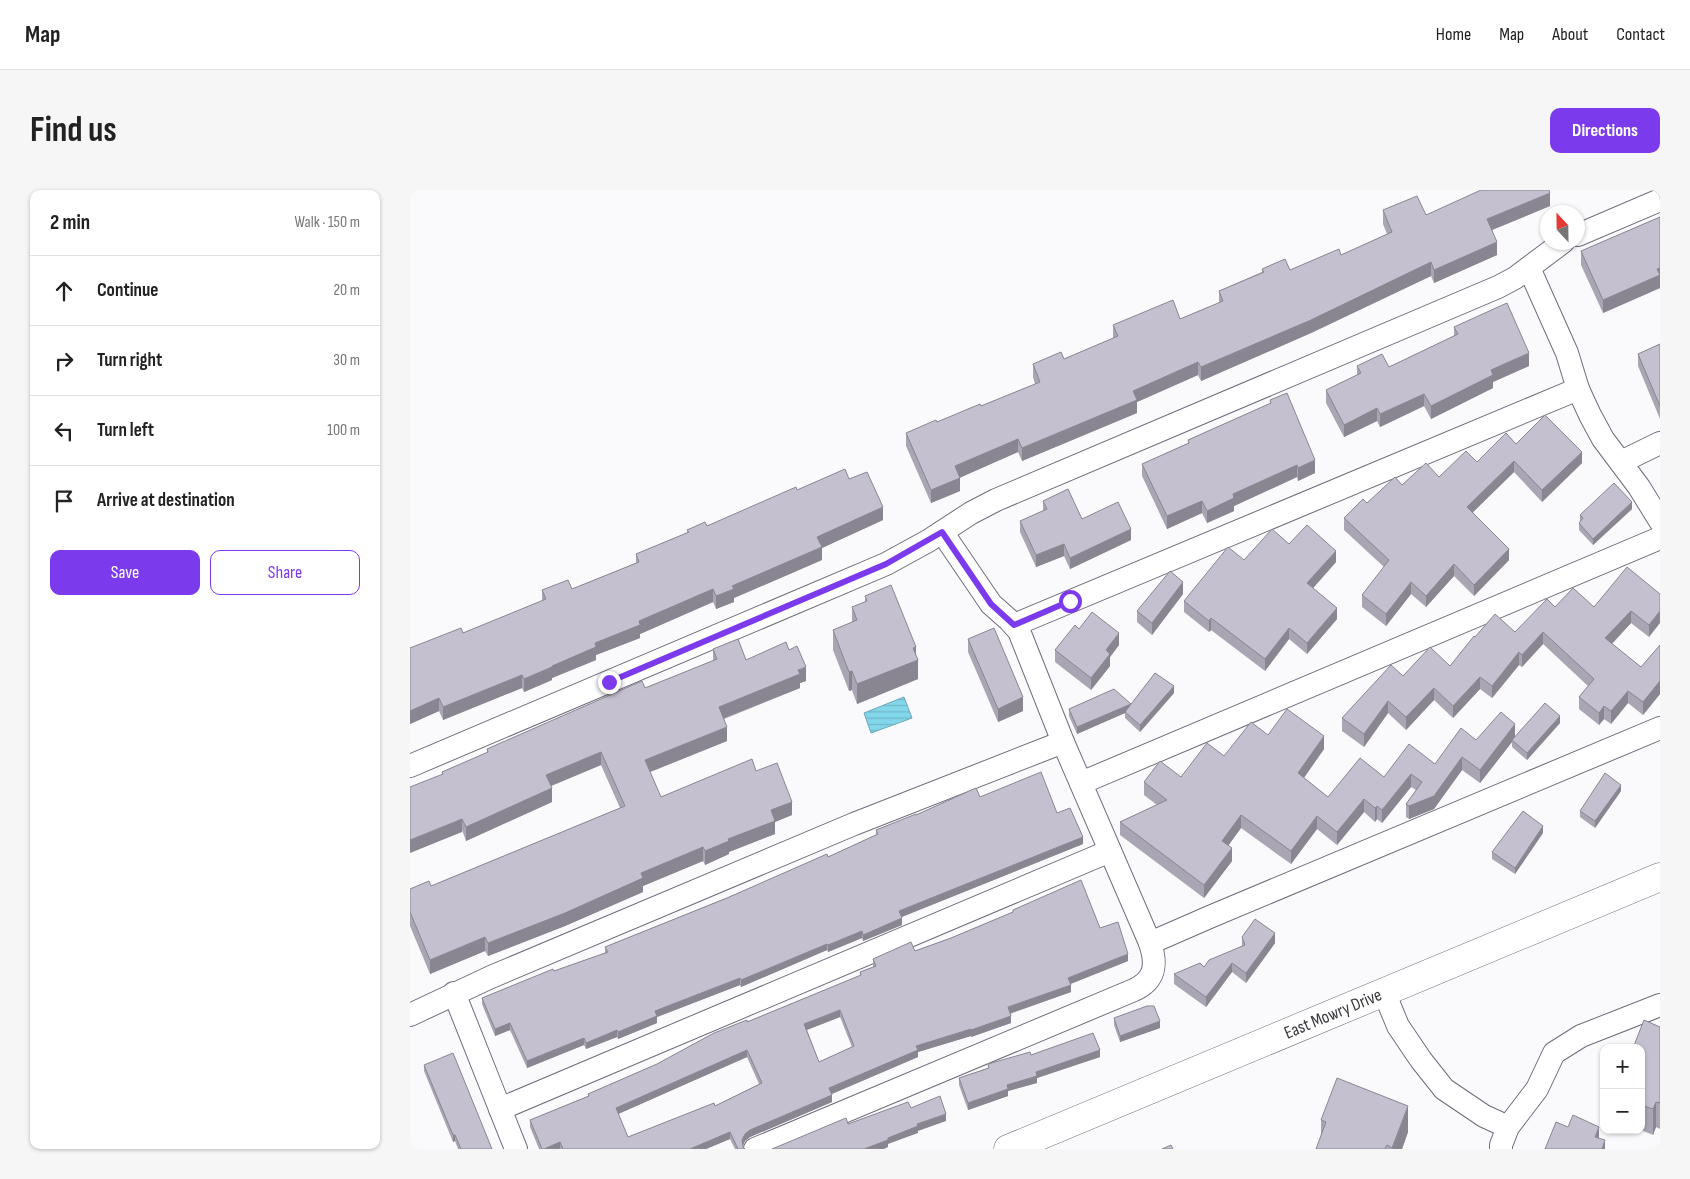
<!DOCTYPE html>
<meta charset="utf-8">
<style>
body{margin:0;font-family:"Sofia Sans Condensed",sans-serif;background:#f6f6f6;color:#222}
.controls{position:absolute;right:15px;bottom:15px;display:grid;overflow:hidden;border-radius:10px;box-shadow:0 1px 4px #0004}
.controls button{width:45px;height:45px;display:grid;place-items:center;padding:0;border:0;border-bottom:1px solid #e0e0e0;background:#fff;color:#222;font:25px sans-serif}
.compass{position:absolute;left:1130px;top:15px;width:45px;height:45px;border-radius:50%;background:#fff;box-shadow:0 1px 4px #0004;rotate:338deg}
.stop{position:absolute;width:15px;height:15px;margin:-11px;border:4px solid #7c3aed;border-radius:50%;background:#fff}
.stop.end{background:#7c3aed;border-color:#fff;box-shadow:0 1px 5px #0008}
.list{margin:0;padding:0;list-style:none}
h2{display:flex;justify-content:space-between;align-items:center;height:65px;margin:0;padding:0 20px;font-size:21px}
h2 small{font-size:16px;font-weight:400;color:#767676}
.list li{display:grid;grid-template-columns:32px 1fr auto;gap:15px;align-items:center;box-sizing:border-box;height:70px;padding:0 20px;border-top:1px solid #e0e0e0}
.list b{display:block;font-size:19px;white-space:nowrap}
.list em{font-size:16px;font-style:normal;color:#767676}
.actions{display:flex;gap:10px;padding:15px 20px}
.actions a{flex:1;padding:11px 0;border:1px solid #7c3aed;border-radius:10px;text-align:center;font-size:18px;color:#7c3aed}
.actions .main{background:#7c3aed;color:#fff}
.icon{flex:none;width:28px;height:28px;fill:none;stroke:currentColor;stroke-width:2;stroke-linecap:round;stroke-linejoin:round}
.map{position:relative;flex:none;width:1250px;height:959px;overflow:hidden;border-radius:10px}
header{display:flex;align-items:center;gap:30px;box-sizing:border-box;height:70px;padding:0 25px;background:#fff;border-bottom:1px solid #e0e0e0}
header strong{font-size:24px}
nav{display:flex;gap:28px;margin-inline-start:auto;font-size:18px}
.intro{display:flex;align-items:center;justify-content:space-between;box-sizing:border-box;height:120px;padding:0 30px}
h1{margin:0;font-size:35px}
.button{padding:12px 22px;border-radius:10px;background:#7c3aed;color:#fff;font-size:18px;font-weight:700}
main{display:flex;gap:30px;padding:0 30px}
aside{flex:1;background:#fff;border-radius:10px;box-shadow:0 1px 4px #0004}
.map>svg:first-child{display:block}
.water{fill:url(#water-rules);stroke:#6ca8b7}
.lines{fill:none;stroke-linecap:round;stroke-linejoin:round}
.street-casing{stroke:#6f6c7b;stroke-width:24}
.secondary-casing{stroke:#6f6c7b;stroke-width:29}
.street{stroke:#fff;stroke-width:22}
.secondary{stroke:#fff;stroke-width:28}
.wall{fill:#a9a5b3;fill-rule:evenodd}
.shaded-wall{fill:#898692}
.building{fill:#c4c0d0;stroke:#898692;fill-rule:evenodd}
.route{stroke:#7c3aed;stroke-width:6}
.labels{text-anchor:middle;stroke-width:5;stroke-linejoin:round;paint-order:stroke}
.street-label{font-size:18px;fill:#3a393f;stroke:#fff}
</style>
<header>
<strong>Map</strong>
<nav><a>Home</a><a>Map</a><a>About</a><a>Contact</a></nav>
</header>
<div class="intro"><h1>Find us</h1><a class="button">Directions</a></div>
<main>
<aside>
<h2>2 min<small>Walk · 150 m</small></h2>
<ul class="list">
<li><svg class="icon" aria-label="ahead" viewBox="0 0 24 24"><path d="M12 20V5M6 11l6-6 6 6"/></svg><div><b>Continue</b></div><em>20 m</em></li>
<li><svg class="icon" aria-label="right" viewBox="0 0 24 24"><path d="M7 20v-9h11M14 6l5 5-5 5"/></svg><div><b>Turn right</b></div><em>30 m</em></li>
<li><svg class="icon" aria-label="left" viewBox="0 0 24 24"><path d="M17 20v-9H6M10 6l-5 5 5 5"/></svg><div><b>Turn left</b></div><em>100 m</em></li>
<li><svg class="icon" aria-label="arrive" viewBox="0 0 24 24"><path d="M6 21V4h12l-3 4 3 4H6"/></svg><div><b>Arrive at destination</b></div></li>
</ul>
<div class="actions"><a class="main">Save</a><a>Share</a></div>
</aside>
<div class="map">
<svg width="1250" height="959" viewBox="0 0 1250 959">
<defs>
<pattern id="water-rules" width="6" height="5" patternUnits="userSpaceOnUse" patternTransform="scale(1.25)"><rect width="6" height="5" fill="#82d7ea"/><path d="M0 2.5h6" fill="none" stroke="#71b9ca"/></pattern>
</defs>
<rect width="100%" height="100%" fill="#fafafd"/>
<polygon class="water" points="494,507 502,528 461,543 454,523"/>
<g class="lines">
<g class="street-casing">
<g id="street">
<polyline points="1168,45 1250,10"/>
<polyline points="1119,78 1157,163 1168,199 1180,225 1193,249 1229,297 1250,331"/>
<polyline points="1211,272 1250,253"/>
<polyline points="604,435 1168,199"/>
<polyline points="0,576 476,374 518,351 561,323 586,310 1088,97 1105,88 1153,52"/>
<polyline points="671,593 1250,348"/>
<polyline points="740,753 802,726 1250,538"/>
<polyline points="974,802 988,836 1011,870 1034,899 1074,926 1098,937"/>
<polyline points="44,803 106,959"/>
<polyline points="0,825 81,787 444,634 653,552"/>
<polyline points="90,919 700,661"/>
<path d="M345 959 724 800C746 790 747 774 740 753L653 552 609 441 599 430 581 414 532 342"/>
<polyline points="1091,959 1091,955 1098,937 1127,899 1144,863 1171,846 1250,815"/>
</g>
</g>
<g class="secondary-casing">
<g id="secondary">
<path id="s1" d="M598 959 1250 687"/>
</g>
</g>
<use href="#street" class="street"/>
<use href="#secondary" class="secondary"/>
</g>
<g class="wall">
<polygon points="1140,16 1082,40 1087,65 1024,93 1021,86 901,143 791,191 788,185 727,212 727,223 612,271 608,262 550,287 550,301 521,313 496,256 496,243 571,216 625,194 623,187 623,174 654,169 703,148 703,135 770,129 809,113 809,101 852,82 852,79 880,80 931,65 977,44 973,34 973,20 1016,25"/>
<polygon points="1250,27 1250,98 1193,123 1171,75 1171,61"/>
<polygon points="1044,137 1119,176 1083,192 1083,198 1021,229 1014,216 970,237 967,231 934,247 916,213 916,200 947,185 947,176 979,177 1044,146"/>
<polygon points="1250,154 1250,229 1228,176 1228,164"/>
<polygon points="860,210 905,283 888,291 887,287 824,316 824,321 797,333 792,323 757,339 732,286 732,274 778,253 778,250 860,214"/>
<polygon points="1106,254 1172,273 1132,312 1104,282 1063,322 1099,370 1064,406 1044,386 1016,417 1001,404 976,436 952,417 952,405 974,377 934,340 934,328 957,313 992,295 1029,287 1067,272"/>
<polygon points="439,289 473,330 412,358 412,370 324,408 324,412 306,419 303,412 230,444 230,448 186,465 186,470 142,488 142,490 114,502 112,498 33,530 29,521 0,534 0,458 53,443 132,411 132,400 162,399 226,373 226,364 277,343 277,340 297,336 387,300"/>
<polygon points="633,311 672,329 721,350 660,379 654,366 626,377 610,342 610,331 633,321"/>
<polygon points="1222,319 1183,355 1169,340 1169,333 1170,332 1170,325"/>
<polygon points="879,354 926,372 903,398 927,429 897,464 879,449 855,481 801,440 799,442 774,422 774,411 834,370"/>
<polygon points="773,404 742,445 727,432 727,421"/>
<polygon points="1250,404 1239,447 1221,433 1202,454 1231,477 1250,455 1250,504 1233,525 1218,513 1201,534 1194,529 1189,535 1169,519 1169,507 1178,496 1133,454 1112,477 1109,475 1082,508 1070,499 1043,528 1024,510 996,540 978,523 954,557 932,541 932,528 993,486 1040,476 1065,447 1105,442 1145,417 1184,417"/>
<polygon points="455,406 506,466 508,489 447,514 442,500 439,501 423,460 423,440 442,432 442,417 455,412"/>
<polygon points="669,439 709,455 700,467 700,476 681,500 645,472 645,460"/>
<polygon points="558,449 613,521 588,532 558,462"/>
<polygon points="303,459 336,470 379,460 396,491 390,493 390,498 314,529 317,551 240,582 251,607 346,581 382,625 365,632 365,644 319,662 319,664 295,675 293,671 233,696 233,702 155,736 78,766 75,761 20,784 0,736 0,699 21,696 210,618 191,575 141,596 142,612 56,651 32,584 32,582 77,563 77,559 235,498 303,471"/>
<polygon points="764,503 730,542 715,528 715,523 667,544 659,526 659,519 721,514"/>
<polygon points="1150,533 1117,570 1102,557 1102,552 1070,593 1052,580 1024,619 999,629 996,627 996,614 1006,600 1001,597 972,633 967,629 965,632 954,622 927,655 907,639 881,674 831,638 818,656 822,671 794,708 710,645 710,632 747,615 734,605 734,592 771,587 858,545 914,559 894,588 918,607 974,587 1025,574 1066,550 1105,546"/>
<polygon points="1211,601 1185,638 1170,627 1170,621"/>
<polygon points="570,607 647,623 673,654 492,727 492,735 453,751 452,748 418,762 417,760 331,797 330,795 247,827 247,833 208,849 207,847 176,859 174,855 117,878 100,840 85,846 72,814 72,808 144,781 195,763 195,757 418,667 466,645 466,640 506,625"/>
<polygon points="1133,643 1105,684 1082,669 1082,662"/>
<path d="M603 720 690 738 718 771 660 794 661 802 600 824 601 833 561 847V846L508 862V867L422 904V912L340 947 335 951 333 956 335 959H325L320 949 296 959H129L120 937V930L178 906V904L247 874 337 832 450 786V782L463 777V769L505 761 541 748 603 722ZM430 827 442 857 409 872 397 840ZM337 867 349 894 305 916 218 947 208 924Z"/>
<polygon points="832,747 865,753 836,793 822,782 796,817 764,794 764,784 794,777 832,756"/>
<polygon points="704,828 750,838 710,852 704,835"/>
<polygon points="1250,837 1250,939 1246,937 1243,945 1231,940 1231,858"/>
<polygon points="621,865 690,867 627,888 627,893 598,901 598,906 558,920 549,895 549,888 578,878 578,874"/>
<polygon points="14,875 82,959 48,959 45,951 43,952 14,881"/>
<polygon points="911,930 998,942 992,959 906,959 911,946"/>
</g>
<g class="shaded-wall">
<polygon points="1140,3 1140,16 1077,42 1077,29"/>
<polygon points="1087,52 1087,65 1024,93 1024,80"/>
<polygon points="1021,72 1021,86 901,143 791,191 791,177"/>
<polygon points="1250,78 1250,98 1193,123 1193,110"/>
<polygon points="1119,163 1119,176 1083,192 1083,198 1021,229 1021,216 1081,180"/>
<polygon points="788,172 788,185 727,212 727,223 612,271 612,258 723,201"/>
<polygon points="1014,204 1014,216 970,237 970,224"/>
<polygon points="967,218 967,231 934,247 934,235"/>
<polygon points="608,249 608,262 545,290 545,276"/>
<polygon points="1172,262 1172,273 1132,312 1132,300"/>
<polygon points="905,270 905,283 888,291 888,278"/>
<polygon points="1104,271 1104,282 1057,328 1057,317"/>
<polygon points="887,275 887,287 824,316 824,321 797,333 797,321 823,304"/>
<polygon points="550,288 550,301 521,313 521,300"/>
<polygon points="792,311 792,323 757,339 757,326"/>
<polygon points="1222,312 1222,319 1183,355 1183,349"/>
<polygon points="473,317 473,330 412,358 412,370 324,408 324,412 306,419 306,406 322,396 407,347"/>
<polygon points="721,339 721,350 660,379 660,368"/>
<polygon points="654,354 654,366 626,377 626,365"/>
<polygon points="1099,359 1099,370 1064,406 1064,395"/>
<polygon points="926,361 926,372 897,405 897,393"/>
<polygon points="1044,374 1044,386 1016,417 1016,406"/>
<polygon points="773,392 773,404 742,445 742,433"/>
<polygon points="1001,392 1001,404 976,436 976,424"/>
<polygon points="303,399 303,412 230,444 230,448 186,465 186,470 142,488 142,490 114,502 114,489 142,476 185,453 229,431"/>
<polygon points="927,418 927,429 897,464 897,453"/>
<polygon points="1221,421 1221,433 1195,461 1195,448"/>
<polygon points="1250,421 1250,433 1239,447 1239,435"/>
<polygon points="801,428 801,440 799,442 799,431"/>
<polygon points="879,438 879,449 855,481 855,469"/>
<polygon points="1133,442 1133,454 1112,477 1112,465"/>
<polygon points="709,443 709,455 700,467 700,476 681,500 681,488 696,460"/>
<polygon points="506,457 506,470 508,470 508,489 447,514 447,494"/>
<polygon points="1109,462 1109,475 1082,508 1082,496"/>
<polygon points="396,477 396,491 390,493 390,498 309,530 309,517"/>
<polygon points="442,481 442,500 439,501 439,482"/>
<polygon points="112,485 112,498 33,530 33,517"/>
<polygon points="1070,487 1070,499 1043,528 1043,516"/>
<polygon points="1250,491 1250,504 1233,525 1233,512"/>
<polygon points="764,496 764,503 730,542 730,535"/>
<polygon points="1024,498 1024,510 996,540 996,527"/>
<polygon points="1218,501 1218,513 1201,534 1201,521"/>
<polygon points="613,507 613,521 588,532 588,519"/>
<polygon points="29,508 29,521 0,534 0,521"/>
<polygon points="978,511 978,523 954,557 954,544"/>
<polygon points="721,514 715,522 715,523 667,544 667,537"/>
<polygon points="1194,516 1194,529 1189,535 1189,523"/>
<polygon points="1150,526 1150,533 1117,570 1117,563"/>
<polygon points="1105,534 1105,547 1102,550 1102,552 1070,593 1070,580"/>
<polygon points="317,537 317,551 235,584 235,570"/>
<polygon points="914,546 914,559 888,596 888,583"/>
<polygon points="191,562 191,575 136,598 136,585"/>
<polygon points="1052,567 1052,580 1024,619 999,629 999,616"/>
<polygon points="1001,584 1001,597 972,633 972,620"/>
<polygon points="1211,595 1211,601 1185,638 1185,631"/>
<polygon points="142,598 142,612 56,651 56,637"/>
<polygon points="954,609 954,622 927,655 927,642"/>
<polygon points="382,612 382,625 365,632 365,644 319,662 319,664 295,675 295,661 318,649 361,620"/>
<polygon points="967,616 967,629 965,632 965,618"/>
<polygon points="831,625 831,638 812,664 812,651"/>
<polygon points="907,626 907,639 881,674 881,661"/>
<polygon points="52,629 52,642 0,663 0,650"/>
<polygon points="1133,636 1133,643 1105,684 1105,678"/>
<polygon points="673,647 673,654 489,728 489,721"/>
<polygon points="293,657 293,671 233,696 233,702 155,736 78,766 78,753 231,683"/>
<polygon points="822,658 822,671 794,708 794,695"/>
<polygon points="492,728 492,735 453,751 453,745"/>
<polygon points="452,741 452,748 418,762 418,755"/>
<polygon points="865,743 865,753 836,793 836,783"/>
<polygon points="75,747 75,761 20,784 20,770"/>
<polygon points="417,754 417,760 331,797 331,790"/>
<polygon points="718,764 718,771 658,795 658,788"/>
<polygon points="822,773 822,782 796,817 796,807"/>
<polygon points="330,788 330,795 247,827 247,833 208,849 208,842 245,821"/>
<polygon points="661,795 661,802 598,824 598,817"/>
<polygon points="430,820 430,827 394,841 394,834"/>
<polygon points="601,826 601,833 561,847 561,840"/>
<polygon points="750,831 750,838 710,852 710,846"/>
<polygon points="100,833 100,840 85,846 85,839"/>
<polygon points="561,839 561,846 508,862 508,867 419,905 419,898 506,856"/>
<polygon points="207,840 207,847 176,859 176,853"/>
<polygon points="174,848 174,855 117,878 117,871"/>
<polygon points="337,860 337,867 206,925 206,918"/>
<polygon points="690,860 690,867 627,888 627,893 598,901 598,906 558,920 558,913 597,895 626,882"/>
<polygon points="422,905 422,912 340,947 335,951 332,957 332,950 335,944 340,940"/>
<polygon points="1246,912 1246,937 1243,945 1243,919"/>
<polygon points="998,916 998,942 992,959 982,959"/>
<polygon points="536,924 536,931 508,941 508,943 478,954 478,957 474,959 454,959 507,934"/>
<polygon points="1189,937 1189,956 1185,947"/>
<polygon points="320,942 320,949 296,959 280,959"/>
<polygon points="43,945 45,945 45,951 43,952"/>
<polygon points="1195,950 1195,959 1192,959"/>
<polygon points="150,952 150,959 134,959"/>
</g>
<g class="building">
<polygon points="1071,0 1139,0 1140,3 1077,29 1087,52 1024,80 1021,72 901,130 791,177 788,172 723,201 727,210 612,258 608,249 545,276 550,288 521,300 496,243 526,230 527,232 570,214 571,216 630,192 623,174 651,162 654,169 708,146 703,135 763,110 770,129 813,111 809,101 854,82 852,79 875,69 880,80 929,59 931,65 982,42 973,20 1007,6 1016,25"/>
<polygon points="1250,27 1250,78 1247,79 1250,85 1193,110 1171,61"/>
<polygon points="1097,113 1119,163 1081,180 1083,185 1021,216 1014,204 970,224 967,218 934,235 916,200 951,183 947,176 972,164 979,177 1048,144 1044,137"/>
<polygon points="1250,154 1250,216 1228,164"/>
<polygon points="877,203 905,270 888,278 887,275 823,304 824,308 797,321 792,311 757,326 732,274 779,253 778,250 861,213 860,210"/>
<polygon points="1135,225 1172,262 1132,300 1104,271 1057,317 1099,359 1064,395 1044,374 1016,406 1001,392 976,424 952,405 979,370 934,328 953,309 957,313 985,287 992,295 1016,273 1029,287 1056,261 1067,272 1096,243 1106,254"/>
<polygon points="435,279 439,289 457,282 473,317 407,347 412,357 322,396 324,399 306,406 303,399 229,431 230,435 185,453 186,457 142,476 142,477 114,489 112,485 33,517 29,508 0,521 0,458 51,438 53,443 136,409 132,400 158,390 162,399 229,372 226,364 279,342 277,340 295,332 297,336 386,297 387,300"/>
<polygon points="1204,293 1222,312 1183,349 1169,333 1173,328 1170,325"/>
<polygon points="658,299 672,329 708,312 721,339 660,368 654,354 626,365 610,331 637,319 633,311"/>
<polygon points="897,335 926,361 897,393 927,418 897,453 879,438 855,469 801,428 799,431 774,411 818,357 834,370 862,339 879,354"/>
<polygon points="1217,377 1250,404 1250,421 1239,435 1221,421 1195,448 1231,477 1250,455 1250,491 1233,512 1218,501 1201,521 1194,516 1189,523 1169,507 1184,489 1133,442 1112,465 1109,462 1082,496 1070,487 1043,516 1024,498 996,527 978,511 954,544 932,528 981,475 993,486 1020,457 1040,476 1064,446 1065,447 1085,424 1105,442 1137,409 1145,417 1163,398 1184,417"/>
<polygon points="760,381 773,392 742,433 727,421"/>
<polygon points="481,395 506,457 503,458 508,470 447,494 442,481 439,482 423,440 447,430 442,417 457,411 455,406"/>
<polygon points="682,422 709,443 696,460 700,464 681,488 645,460 665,435 669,439"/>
<polygon points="584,438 613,507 588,519 558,449"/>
<polygon points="328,449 336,470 376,452 379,460 387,456 396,477 388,480 390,484 309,517 317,537 235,570 251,607 342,569 346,581 367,573 382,612 361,620 365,631 318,649 319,651 295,661 293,657 231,683 233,688 155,723 78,753 75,747 20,770 0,722 0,699 19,691 21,696 215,616 191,562 136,585 142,598 56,637 52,629 0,650 0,597 33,584 32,582 78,562 77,559 216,498 232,491 235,498 307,469 303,459"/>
<polygon points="745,483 764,496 730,535 715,522"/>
<polygon points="704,499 721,514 667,537 659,519"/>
<polygon points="1135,513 1150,526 1117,563 1102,550"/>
<polygon points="877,519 914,546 888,583 918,607 950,568 974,587 999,554 1025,574 1051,538 1066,550 1091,522 1105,534 1070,580 1052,567 1024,606 999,616 996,614 1012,592 1001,584 972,620 967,616 965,618 954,609 927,642 907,626 881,661 831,625 812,651 822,658 794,695 710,632 757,610 734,592 750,571 771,587 797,553 814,566 841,532 858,545"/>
<polygon points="631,582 647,623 660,618 673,647 489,721 492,728 453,745 452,741 418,755 417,754 331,790 330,788 245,821 247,826 208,842 207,840 176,853 174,848 117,871 100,833 85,839 72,808 143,779 144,781 198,762 195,757 317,708 417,664 418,667 468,644 466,640 506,624 506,625 566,598 570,607"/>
<polygon points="1195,583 1211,595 1185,631 1170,621"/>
<polygon points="1113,621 1133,636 1105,678 1082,662"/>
<path d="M671 690 690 738 708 732 718 764 658 788 661 795 598 817 601 826 561 840V839L506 856 508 860 419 898 422 905 340 940 335 944 332 950 333 957 335 959H328L320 942 280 959H153L150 952 134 959H132L120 930 179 906 178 904 247 874 304 843 337 830V832L451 785 450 782 466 776 463 769 501 752 505 761 541 748 603 722V720ZM430 820 444 856 409 872 394 834ZM337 860 352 893 305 916 304 913 218 947 206 918Z"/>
<polygon points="845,729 865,743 836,783 822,773 796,807 764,784 790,773 794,777 799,770 835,755 832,747"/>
<polygon points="737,816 744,816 750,831 710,846 704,828"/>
<polygon points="1234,830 1250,837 1250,913 1246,912 1243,919 1231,915 1231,858 1223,858"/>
<polygon points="683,843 690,860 626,882 627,886 597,895 598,899 558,913 549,888 579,878 578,874 620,862 621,865"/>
<polygon points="43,863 82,959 51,959 45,945 43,945 14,875"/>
<polygon points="927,888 998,916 982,958 977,955 975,959 906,959 916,932 911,930"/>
<polygon points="530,906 536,924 507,934 508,936 478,948 478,950 454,959 362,959 436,928 438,934 498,912 501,918"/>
<polygon points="1163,925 1189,937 1185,947 1195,950 1192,959 1135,959 1146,932 1158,937"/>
<polygon points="761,955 763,959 752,959"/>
</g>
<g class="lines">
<polyline class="route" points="199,492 476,374 532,342 581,414 604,435 660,411"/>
</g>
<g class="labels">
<g class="street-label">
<text dy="6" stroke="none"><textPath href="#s1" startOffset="352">East Mowry Drive</textPath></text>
</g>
</g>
</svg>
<div class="controls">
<button>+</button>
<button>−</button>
</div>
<svg class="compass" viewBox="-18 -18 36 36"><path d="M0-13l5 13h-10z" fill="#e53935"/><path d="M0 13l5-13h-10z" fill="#767676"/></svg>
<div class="stop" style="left:660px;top:411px"></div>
<div class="stop end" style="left:199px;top:492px"></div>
</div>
</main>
